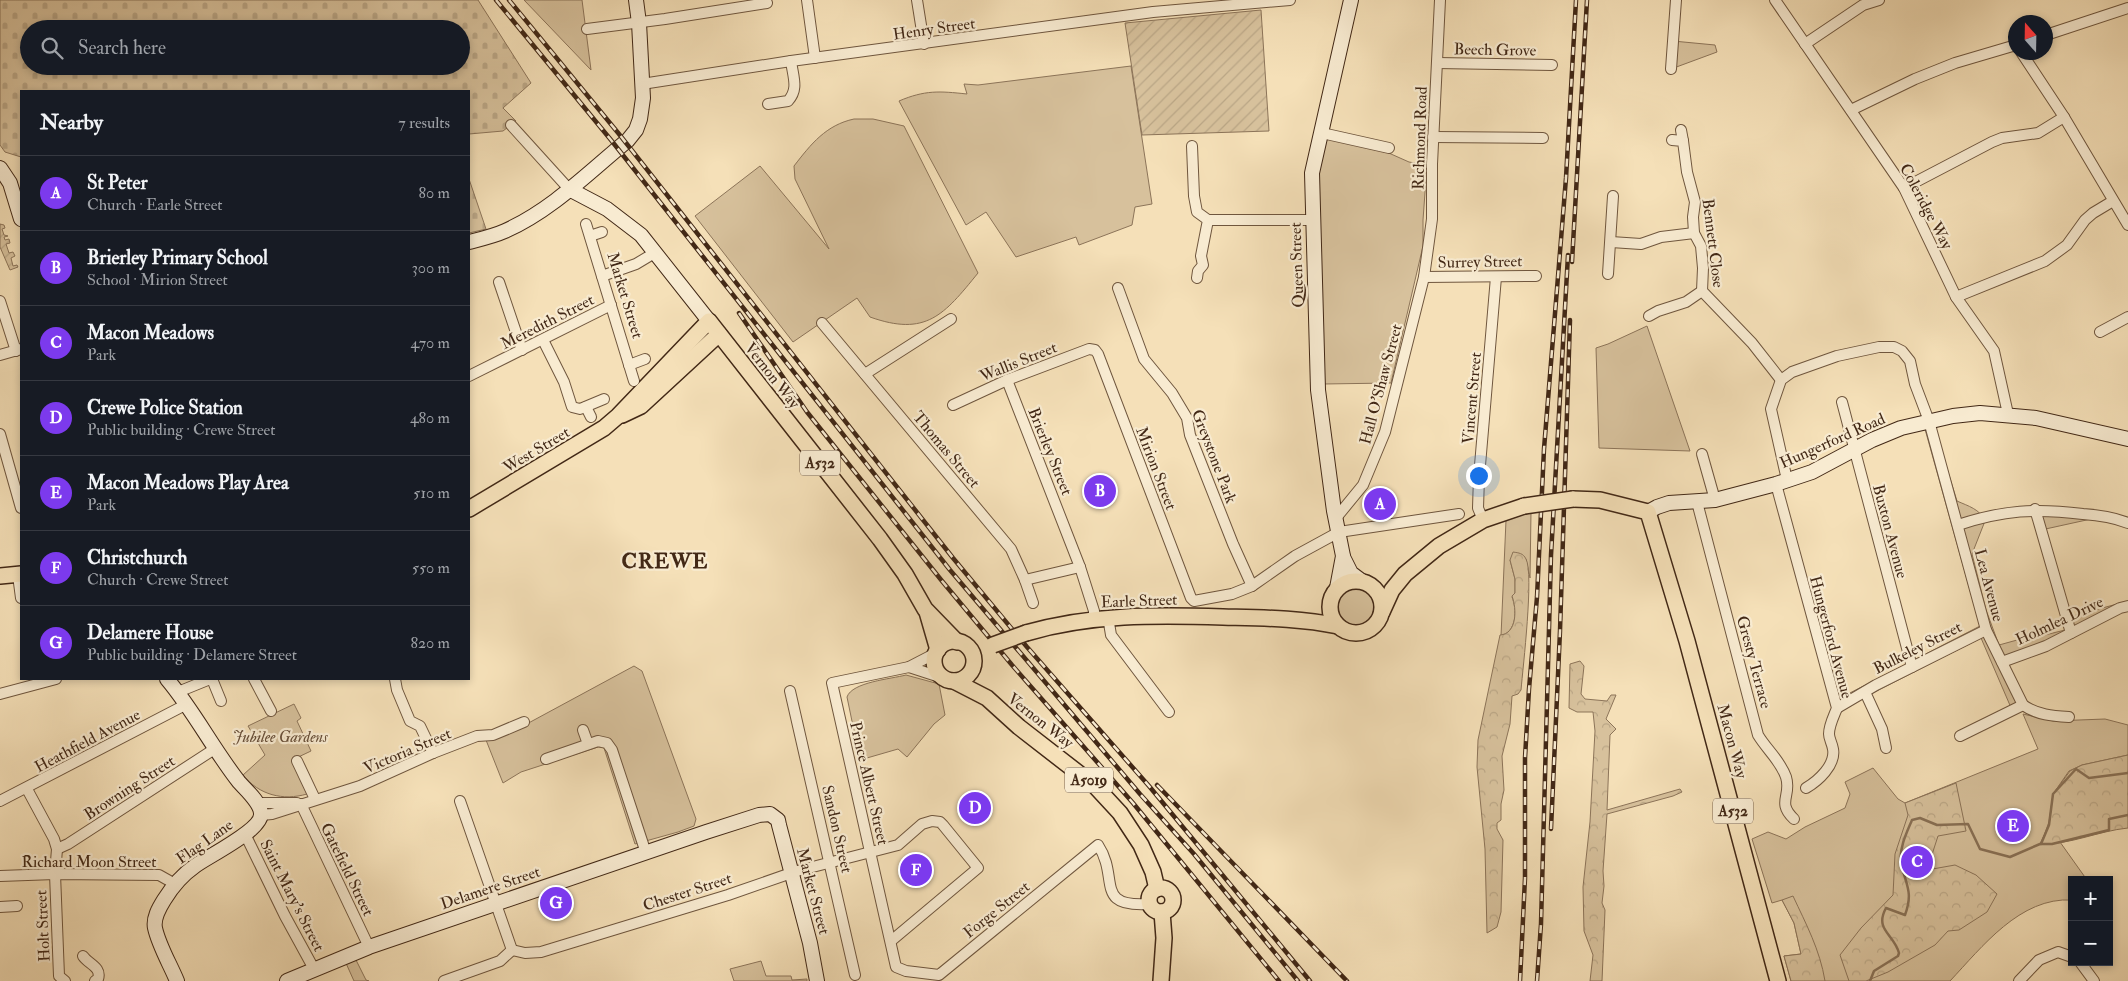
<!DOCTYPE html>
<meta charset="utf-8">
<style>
body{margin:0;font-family:"IM FELL Double Pica",serif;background:#242831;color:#f1f3f6}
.controls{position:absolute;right:15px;bottom:15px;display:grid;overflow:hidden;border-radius:0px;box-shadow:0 2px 8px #0003}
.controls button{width:45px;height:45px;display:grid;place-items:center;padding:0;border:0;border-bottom:1px solid #363941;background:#171b24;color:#f1f3f6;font:25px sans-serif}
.compass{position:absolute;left:2008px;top:15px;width:45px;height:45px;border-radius:50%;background:#171b24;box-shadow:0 2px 8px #0003;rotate:340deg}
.you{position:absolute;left:1478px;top:475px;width:18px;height:18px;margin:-12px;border:4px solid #fff;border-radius:50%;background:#1a73e8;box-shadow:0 0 0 8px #1a73e833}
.badge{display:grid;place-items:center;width:32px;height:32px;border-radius:50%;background:#7c3aed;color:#fff;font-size:16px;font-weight:700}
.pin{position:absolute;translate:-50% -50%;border:2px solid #fff;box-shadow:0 1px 5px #0006}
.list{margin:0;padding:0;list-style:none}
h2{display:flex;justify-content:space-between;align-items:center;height:65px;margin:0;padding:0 20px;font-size:21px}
h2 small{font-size:16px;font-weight:400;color:#9ea1a6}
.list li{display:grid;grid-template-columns:32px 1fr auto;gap:15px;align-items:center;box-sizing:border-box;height:75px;padding:0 20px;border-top:1px solid #363941}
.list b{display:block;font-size:19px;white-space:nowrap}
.list p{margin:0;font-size:16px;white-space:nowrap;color:#9ea1a6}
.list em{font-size:16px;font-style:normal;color:#9ea1a6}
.icon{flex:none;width:28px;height:28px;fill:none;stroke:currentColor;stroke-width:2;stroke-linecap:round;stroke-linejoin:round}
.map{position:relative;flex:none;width:2128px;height:981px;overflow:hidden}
.search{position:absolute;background:#171b24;box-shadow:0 2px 8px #0003;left:20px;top:20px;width:450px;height:55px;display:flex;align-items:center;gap:12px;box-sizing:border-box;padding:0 18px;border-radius:28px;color:#9ea1a6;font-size:19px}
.panel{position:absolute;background:#171b24;box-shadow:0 2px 8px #0003;left:20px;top:90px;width:450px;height:590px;border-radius:0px}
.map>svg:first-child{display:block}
.green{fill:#d7c19c;stroke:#8c7459}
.forest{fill:url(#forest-crowns);stroke:#8c7459}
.cemetery{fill:url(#cemetery-stones);stroke:#8c7459;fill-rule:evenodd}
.garden{fill:url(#garden-furrows);stroke:#8c7459}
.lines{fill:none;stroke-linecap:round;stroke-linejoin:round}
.stream{stroke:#897156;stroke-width:2.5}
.street-casing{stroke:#6f563e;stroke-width:12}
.secondary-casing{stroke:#422816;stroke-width:16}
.primary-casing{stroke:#422816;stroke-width:18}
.street{stroke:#f8ebd1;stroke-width:10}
.secondary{stroke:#f8ebd1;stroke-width:14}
.primary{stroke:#f5e0b8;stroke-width:15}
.rail-casing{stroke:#422816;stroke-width:4.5}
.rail{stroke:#f8ebd1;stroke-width:2.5;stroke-dasharray:8;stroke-linecap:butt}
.primary-bridge-casing{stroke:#422816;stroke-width:18;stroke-linecap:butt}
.primary-bridge{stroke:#f5e0b8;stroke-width:15}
.labels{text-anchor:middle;stroke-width:4.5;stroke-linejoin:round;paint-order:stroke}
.shield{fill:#f8ebd1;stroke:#79624e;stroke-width:1}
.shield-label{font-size:15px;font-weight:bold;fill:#422816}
.street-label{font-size:16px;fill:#422816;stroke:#f8ebd1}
.park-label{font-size:16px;font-style:italic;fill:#674e38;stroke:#f8ebd1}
.district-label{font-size:21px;font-weight:bold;letter-spacing:1px;fill:#422816;stroke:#f8ebd1}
</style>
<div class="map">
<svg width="2128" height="981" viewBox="0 0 2128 981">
<defs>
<pattern id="forest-crowns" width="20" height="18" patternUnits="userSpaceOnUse" patternTransform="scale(1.25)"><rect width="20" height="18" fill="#d7c19c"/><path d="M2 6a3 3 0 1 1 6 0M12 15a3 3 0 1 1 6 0" fill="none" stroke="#baa686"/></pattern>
<pattern id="cemetery-stones" width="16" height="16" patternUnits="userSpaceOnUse" patternTransform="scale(1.25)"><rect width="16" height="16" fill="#d7c19c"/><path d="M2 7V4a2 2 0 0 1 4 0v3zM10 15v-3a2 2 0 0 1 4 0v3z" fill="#baa686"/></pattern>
<pattern id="garden-furrows" width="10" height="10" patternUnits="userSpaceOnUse" patternTransform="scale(1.25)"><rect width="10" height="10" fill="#d7c19c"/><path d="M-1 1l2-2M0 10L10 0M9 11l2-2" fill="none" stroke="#baa686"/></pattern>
</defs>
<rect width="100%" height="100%" fill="#f5e0b8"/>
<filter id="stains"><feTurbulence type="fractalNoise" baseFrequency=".004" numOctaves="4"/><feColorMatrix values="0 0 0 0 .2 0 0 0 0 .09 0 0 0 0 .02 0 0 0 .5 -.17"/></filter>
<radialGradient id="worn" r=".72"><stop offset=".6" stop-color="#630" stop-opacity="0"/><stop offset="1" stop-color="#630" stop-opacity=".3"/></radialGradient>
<g class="green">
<polygon points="524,0 582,0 591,70"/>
<polygon points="1673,41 1715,45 1717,52 1671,69"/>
<path d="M1131 66 1152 204 1135 207 1132 225 1079 245 1076 237 1016 257 986 212 966 225 899 101C925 90 939 91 967 94L964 84 978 85Z"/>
<path d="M854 119H873L904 126 978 273C944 315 926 337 870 317L857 298 793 342 695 216 760 166 829 249 795 179 794 166C811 144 826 125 854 119Z"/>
<polygon points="1327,136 1382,150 1409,162 1427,165 1423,220 1423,246 1391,383 1323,384 1317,174"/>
<polygon points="1647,326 1690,451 1599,448 1596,348 1608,344"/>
<path d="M1923 422 1945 462 1957 501C1968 506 1980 509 1985 521L1972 554 1986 610 1999 645 2028 637 2029 639 2069 629 2066 618 2117 604 2120 608 2002 662 2023 705 2012 710 1981 638 1867 696 1845 703 1844 696 1980 626Z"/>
<polygon points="2035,509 2091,519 2041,530"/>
<path d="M1531 512 1530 578 1526 559 1510 560 1515 579V593L1512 597C1517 610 1517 631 1501 636L1506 520Z"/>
<circle cx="1355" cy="607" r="19"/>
<polygon points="634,666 642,671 696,819 694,826 678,832 635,844 604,748 598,747 521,772 503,783 486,740 510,733"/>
<path d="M906 675 939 684 945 715 934 724 907 757 898 749 860 760 847 697C852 682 891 679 906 675Z"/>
<path d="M294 704 301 718 297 721 311 751 292 760 307 794C283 801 259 795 243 775L265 755 248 726Z"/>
<path d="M2023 714 2053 721 2105 719 2128 725V755L2082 765 2069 771 2053 794 2049 822 2041 844 2060 842 2087 880H2072V900C2020 897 1982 947 1950 981H1791L1784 956 1801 954 1794 923 1782 900 1772 903 1752 839 1768 832 1786 839 1805 827 1845 808 1850 794 1845 782 1873 768 1898 799 1905 803 2038 749Z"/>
<polygon points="352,957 356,960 366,980 369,981 354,981 345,961"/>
<polygon points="761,961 766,976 791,976 792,980 807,979 807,981 734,981 730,969"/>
</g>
<g class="forest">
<path d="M1513 552C1519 553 1523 553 1526 559 1534 574 1523 667 1521 690L1518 694 1512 696 1510 724 1502 756 1504 790 1501 804V820L1497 823V829L1503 840 1501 912 1497 927 1487 933 1485 849 1477 767 1478 740 1500 635C1517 634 1517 609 1512 596L1515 593V579L1510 560Z"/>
<polygon points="1580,661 1584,666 1581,694 1585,699 1607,701 1611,695 1616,695 1606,719 1616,729 1610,735 1607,810 1680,789 1682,792 1673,796 1607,814 1603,871 1604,886 1602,903 1605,910 1602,981 1590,981 1593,955 1584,931 1583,887 1590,822 1595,731 1593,712 1577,712 1569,708 1570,664"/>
<path d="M2128 755V828C2098 831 2070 845 2040 844L2049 825 2053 794 2070 771 2082 765Z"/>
<polygon points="1956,783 1966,831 1938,836 1927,870 1955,865 1976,875 1997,894 1987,912 1959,930 1948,931 1935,945 1888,972 1866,981 1849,981 1840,955 1861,928 1893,895 1895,854 1908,815 1905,803"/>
<path d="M1793 896C1806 924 1820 950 1825 981H1791L1784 956 1801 954 1794 923 1782 900Z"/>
</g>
<g class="cemetery">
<path d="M0 0H478L531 83 503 108 516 121 503 131 469 134V91H21V157L5 152 0 145ZM29 29H461V66H29Z"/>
<polygon points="469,179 486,229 469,233"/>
</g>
<g class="garden">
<polygon points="1261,10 1269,131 1142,135 1125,23"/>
<polygon points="0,224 4,225 5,228 2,229 4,235 8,236 4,237 5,240 9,239 10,243 6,244 9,253 13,252 15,256 11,258 13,266 17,265 18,267 10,270 0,247"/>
</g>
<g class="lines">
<g class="stream">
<polyline points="2041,844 2049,825 2053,794 2076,769 2089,778 2128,773"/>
<path d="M1870 981 1874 971 1898 956 1899 953C1894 934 1874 930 1886 908L1905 915C1914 891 1905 884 1901 862 1899 848 1907 832 1912 820L1920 818 1937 825 1968 824 1980 849 2010 857 2040 844H2052L2109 830V819L2128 815"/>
</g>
<g class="street-casing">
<g id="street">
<polyline points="807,0 815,58"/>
<polyline points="917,0 924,44"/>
<polyline points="1775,0 1904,188 1956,297 1994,351 2008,414"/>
<polyline points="587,29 665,19 767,3"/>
<polyline points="2046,35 2128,8"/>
<polyline points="1805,44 1863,5 1879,0"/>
<polyline points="2021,52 2064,117 2128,225"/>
<polyline points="1437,63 1552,65"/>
<polyline points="1671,69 1676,0"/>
<polyline points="642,84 791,61 1153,12 1290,0"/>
<path d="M768 104 788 101C799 89 793 77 791 61"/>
<polyline points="1851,110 1915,79 1955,63 2016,45"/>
<polyline points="511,125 569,189"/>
<polyline points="1681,130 1683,141"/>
<polyline points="1322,133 1389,148"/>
<polyline points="1433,137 1543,138"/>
<polyline points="1672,140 1683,141 1687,172 1695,202 1693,217 1694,233 1701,246 1703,268 1702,291 1752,343 1781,380"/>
<polyline points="1192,146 1194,196 1197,212 1208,220 1201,256 1203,265 1198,271 1197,278"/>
<polyline points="1904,188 1992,142 2002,138 2038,133 2064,117"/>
<polyline points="1208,220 1312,220"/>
<polyline points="586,224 634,381"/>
<polyline points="590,236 602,232"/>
<polyline points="1611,242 1641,244 1661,237 1694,233"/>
<polyline points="1608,274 1613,196"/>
<polyline points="602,276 636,264 656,252"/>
<polyline points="1424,277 1536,276"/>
<polyline points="499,282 522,350"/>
<polyline points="1118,288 1144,359 1172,393 1187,418 1190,435 1233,544 1252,586"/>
<polyline points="1956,297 2045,261 2067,245 2085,220 2093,213 2113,201"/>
<polyline points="0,301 16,351"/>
<polyline points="1649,316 1658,311 1686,302 1702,291"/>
<polyline points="822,323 1011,549 1025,580 1033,603"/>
<polyline points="2100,332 2128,317"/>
<polyline points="543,340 564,382 572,407 580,409 604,399"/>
<polyline points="0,355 21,349"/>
<polyline points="629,365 645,359"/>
<polyline points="865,374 951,319"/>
<polyline points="469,376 611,305"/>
<polyline points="1007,380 1080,567 1094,611 1094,619"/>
<polyline points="1842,402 1912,667"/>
<polyline points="953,405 1007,380 1089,349 1095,350 1098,354 1191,598 1194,601 1232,594 1252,586 1295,556 1339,532 1459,514"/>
<polyline points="586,407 591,417"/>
<polyline points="0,434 21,508"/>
<polyline points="1702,454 1715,500"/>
<path d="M1787 480 1771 409 1781 380 1792 372 1837 356 1879 347H1894L1902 351 1910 361 1915 384 1929 421 1986 630 2023 705C2037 715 2053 716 2069 717"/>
<path d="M1776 484 1837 708C1834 716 1829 725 1829 734 1829 739 1832 743 1833 749 1836 765 1818 781 1806 788"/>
<path d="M1697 502 1758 735C1767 750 1780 760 1786 777 1792 796 1776 802 1794 819"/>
<polyline points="2035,509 2071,633"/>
<polyline points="1336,518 1363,485 1385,432 1424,277 1432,219 1432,164 1440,0"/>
<polyline points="1483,520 1478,508 1479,477 1496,277"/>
<path d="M1958 525C2004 510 2035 508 2083 514 2099 515 2113 517 2128 523"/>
<polyline points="18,575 21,598"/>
<polyline points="1025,580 1080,567"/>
<polyline points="1108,617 1111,635 1169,712"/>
<path d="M936 653 909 667 832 683 896 967 906 971 939 975 1098 845C1120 878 1093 908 1150 904"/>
<polyline points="2002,662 2046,646 2120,608 2128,606"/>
<polyline points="909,667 946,679"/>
<polyline points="212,679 221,701"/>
<polyline points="254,679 271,711"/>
<polyline points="395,679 397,690 410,721 420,726 433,753"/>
<polyline points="790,691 855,975"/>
<polyline points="178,692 210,679"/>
<polyline points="1865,692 1882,729 1886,748"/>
<polyline points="0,694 56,679"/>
<polyline points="1837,708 1876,685 1986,630"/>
<polyline points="583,730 588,744"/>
<polyline points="1960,736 2023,705"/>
<polyline points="546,759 598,741 607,743 612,750 646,853"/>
<polyline points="297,761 315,799"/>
<polyline points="27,789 54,839 57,849 55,874 59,976 65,981"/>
<polyline points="0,801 187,704"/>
<polyline points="460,801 512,950"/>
<polyline points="256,803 297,803"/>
<polyline points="301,804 369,947"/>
<polyline points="261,815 272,814 360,786 433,753 477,736 493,735 524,722"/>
<polyline points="245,834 285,916 314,969"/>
<polyline points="57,849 68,844 216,748"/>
<polyline points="0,876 55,874 159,875 175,884"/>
<polyline points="0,907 17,906"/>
<polyline points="512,950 525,953 541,952 728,895 797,871 898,845 922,824 932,821 940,822 943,825 978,868 891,941"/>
<path d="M83 956C88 964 102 967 98 979L95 981"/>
<polyline points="2080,962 2094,981"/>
<polyline points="444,981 500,961 512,950"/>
<polyline points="2019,981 2039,960 2058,952 2072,957"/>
</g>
</g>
<g class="secondary-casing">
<g id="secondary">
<polyline points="0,168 10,183 21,219"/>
<polyline points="569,189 607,209 641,235 709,321"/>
<path d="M469 242C481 239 494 236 505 231 552 210 589 172 628 140L636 130 640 119 643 98 639 23 636 0"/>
<polyline points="1648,512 1657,507 1669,503 1715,500 1776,484 1812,472 1872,440 1901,428 1953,416 1980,413 2036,418 2128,439"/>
<polyline points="1343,557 1351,573 1363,582"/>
<polyline points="1337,588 1343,556 1334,511 1318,390 1312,173 1351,0"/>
<path d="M167 679C194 711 213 749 239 782 246 790 260 802 261 813 263 830 208 856 195 866 182 875 172 887 164 900 159 908 153 918 155 928 159 946 170 964 177 981"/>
<polyline points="287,981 369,947 706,832 759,815 770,814 778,820 779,825 810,943 817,981"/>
</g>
</g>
<g class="primary-casing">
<g id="primary">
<polyline points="622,415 641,406 719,334"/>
<polyline points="1573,499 1600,500 1648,512 1687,641 1778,981"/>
<polyline points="469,509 604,428 618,416 709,321 880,539 905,574 925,609 957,642"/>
<polyline points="0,576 21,574"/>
<circle cx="1356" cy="607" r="26"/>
<polyline points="927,612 938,650"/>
<polyline points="1382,612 1392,590 1405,574 1439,546 1483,520 1524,506"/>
<path d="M1026 633C1091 614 1156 615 1223 617 1262 618 1300 618 1338 626"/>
<circle cx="954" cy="661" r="20"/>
<polyline points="954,681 987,698 1019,727 1095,786 1120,813 1141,845 1153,872 1157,889"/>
<circle cx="1161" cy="900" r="12"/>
<polyline points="1161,981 1164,938 1162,912"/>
</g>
</g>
<use href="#street" class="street"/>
<use href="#secondary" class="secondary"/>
<use href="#primary" class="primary"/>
<g class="rail-casing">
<g id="rail">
<polyline points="496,0 611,140 950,570 1140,794 1194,854 1298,981"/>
<polyline points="509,0 619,134 953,558 1027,647 1149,786 1310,981"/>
<polyline points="1572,262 1587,0"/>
<polyline points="739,313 807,412 942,581 1012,665 1133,803 1279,981"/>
<polyline points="1157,785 1347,981"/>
<polyline points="1551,829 1560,631 1570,320"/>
<polyline points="1520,981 1525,878 1525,758 1529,689 1537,597 1544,449 1566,178 1576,0"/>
<polyline points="1537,981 1541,924 1551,555 1568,255"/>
</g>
</g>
<use href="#rail" class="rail"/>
<g class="primary-bridge-casing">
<g id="primary-bridge">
<polyline points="1524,506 1573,499"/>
<polyline points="993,645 1026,633"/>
</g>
</g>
<use href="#primary-bridge" class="primary-bridge"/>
</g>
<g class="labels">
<g class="shield">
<rect x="800" y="450.5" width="40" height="25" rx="4"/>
<rect x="1065" y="767.5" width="48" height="25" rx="4"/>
<rect x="1713" y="798.5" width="40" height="25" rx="4"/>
</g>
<g class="shield-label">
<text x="820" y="468">A532</text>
<text x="1089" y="785">A5019</text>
<text x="1733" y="816">A532</text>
</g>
<g class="street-label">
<text transform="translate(934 28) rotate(-8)" y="6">Henry Street</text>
<text transform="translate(1495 49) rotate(1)" y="6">Beech Grove</text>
<text transform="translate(1419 138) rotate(-88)" y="6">Richmond Road</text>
<text transform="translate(1927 206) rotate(62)" y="6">Coleridge Way</text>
<text transform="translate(1714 243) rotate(83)" y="6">Bennett Close</text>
<text transform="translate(1480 261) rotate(-1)" y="6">Surrey Street</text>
<text transform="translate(1296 265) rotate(-92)" y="6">Queen Street</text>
<text transform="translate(626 295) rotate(73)" y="6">Market Street</text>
<text transform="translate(547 321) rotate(-27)" y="6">Meredith Street</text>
<text transform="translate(1018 361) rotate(-22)" y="6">Wallis Street</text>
<text transform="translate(773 375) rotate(52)" y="6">Vernon Way</text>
<text transform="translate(1380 384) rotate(-75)" y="6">Hall O'Shaw Street</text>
<text transform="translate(1471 398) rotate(-85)" y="6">Vincent Street</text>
<text transform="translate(1832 440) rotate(-24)" y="6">Hungerford Road</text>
<text transform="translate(536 449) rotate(-31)" y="6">West Street</text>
<text transform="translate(947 449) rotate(50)" y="6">Thomas Street</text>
<text transform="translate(1051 451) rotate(68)" y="6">Brierley Street</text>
<text transform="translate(1215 456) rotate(69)" y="6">Greystone Park</text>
<text transform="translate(1157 468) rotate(69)" y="6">Mirion Street</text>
<text transform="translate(1891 531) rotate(75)" y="6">Buxton Avenue</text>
<text transform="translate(1990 585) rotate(75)" y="6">Lea Avenue</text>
<text transform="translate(1139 600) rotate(-2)" y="6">Earle Street</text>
<text transform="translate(2059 620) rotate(-25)" y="6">Holmlea Drive</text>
<text transform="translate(1832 637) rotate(75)" y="6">Hungerford Avenue</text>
<text transform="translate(1917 647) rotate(-27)" y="6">Bulkeley Street</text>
<text transform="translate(1755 662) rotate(75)" y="6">Gresty Terrace</text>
<text transform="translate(1041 720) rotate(38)" y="6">Vernon Way</text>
<text transform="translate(87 740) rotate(-28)" y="6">Heathfield Avenue</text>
<text transform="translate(1733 741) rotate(75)" y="6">Macon Way</text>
<text transform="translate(407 750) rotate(-23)" y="6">Victoria Street</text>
<text transform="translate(870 783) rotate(77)" y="6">Prince Albert Street</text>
<text transform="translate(129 787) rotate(-33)" y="6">Browning Street</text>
<text transform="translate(838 829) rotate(77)" y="6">Sandon Street</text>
<text transform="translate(204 841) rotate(-35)" y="6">Flag Lane</text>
<text x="89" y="867">Richard Moon Street</text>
<text transform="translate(348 869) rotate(64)" y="6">Gatefield Street</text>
<text transform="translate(490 887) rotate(-19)" y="6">Delamere Street</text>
<text transform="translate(687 891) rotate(-18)" y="6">Chester Street</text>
<text transform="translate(814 891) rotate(75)" y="6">Market Street</text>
<text transform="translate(293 895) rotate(63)" y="6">Saint Mary's Street</text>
<text transform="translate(996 909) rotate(-39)" y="6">Forge Street</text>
<text transform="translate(42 926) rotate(-93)" y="6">Holt Street</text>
</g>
<g class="park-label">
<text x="280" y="742">Jubilee Gardens</text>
</g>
<g class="district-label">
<text x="665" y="568">CREWE</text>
</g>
</g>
<rect width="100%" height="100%" filter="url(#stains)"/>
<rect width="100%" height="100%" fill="url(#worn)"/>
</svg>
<div class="controls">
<button>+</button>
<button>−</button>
</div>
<svg class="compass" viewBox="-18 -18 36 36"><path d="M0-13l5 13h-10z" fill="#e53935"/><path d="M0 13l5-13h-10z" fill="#9ea1a6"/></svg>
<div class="you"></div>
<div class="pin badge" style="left:1380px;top:504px">A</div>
<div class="pin badge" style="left:1100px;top:491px">B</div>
<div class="pin badge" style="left:1917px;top:862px">C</div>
<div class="pin badge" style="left:975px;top:808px">D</div>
<div class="pin badge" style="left:2013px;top:826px">E</div>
<div class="pin badge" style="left:916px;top:870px">F</div>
<div class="pin badge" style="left:556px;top:903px">G</div>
<div class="search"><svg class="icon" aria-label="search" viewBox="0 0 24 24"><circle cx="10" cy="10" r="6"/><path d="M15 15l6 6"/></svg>Search here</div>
<section class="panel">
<h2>Nearby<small>7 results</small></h2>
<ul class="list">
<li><span class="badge">A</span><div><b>St Peter</b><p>Church · Earle Street</p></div><em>80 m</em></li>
<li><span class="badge">B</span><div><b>Brierley Primary School</b><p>School · Mirion Street</p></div><em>300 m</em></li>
<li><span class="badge">C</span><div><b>Macon Meadows</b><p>Park</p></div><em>470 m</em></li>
<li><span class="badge">D</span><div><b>Crewe Police Station</b><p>Public building · Crewe Street</p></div><em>480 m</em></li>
<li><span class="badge">E</span><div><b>Macon Meadows Play Area</b><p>Park</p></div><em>510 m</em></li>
<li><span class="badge">F</span><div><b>Christchurch</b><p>Church · Crewe Street</p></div><em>550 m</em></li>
<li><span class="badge">G</span><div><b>Delamere House</b><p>Public building · Delamere Street</p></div><em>820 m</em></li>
</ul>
</section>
</div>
